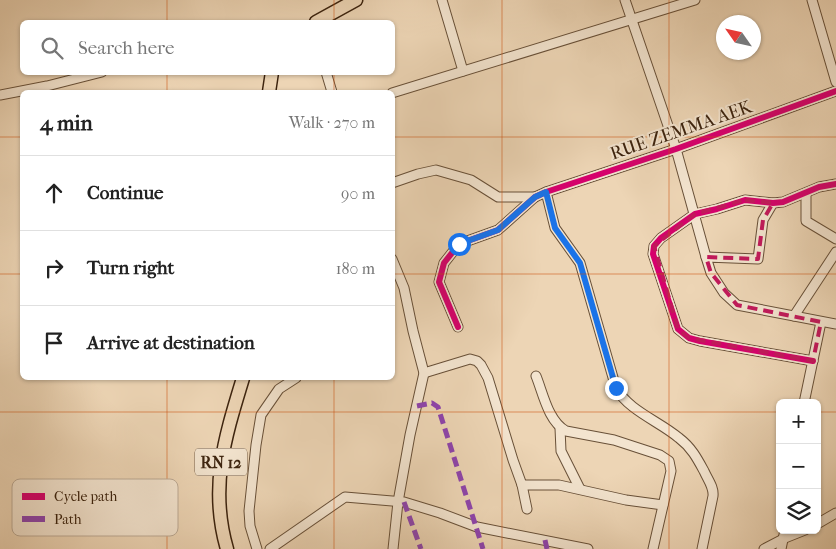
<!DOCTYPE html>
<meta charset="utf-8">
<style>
body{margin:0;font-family:"IM FELL French Canon",serif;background:#f2f2f2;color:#222}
.controls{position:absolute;right:15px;bottom:15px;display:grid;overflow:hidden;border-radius:8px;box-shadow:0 1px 4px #0004}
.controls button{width:45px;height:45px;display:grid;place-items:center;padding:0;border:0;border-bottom:1px solid #e0e0e0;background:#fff;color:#222;font:25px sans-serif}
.compass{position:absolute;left:716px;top:15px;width:45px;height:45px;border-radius:50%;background:#fff;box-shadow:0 1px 4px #0004;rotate:304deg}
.stop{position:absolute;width:15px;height:15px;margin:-11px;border:4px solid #1a73e8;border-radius:50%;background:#fff}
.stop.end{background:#1a73e8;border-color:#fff;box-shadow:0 1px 5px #0008}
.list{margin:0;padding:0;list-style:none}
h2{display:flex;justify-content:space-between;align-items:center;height:65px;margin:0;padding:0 20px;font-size:21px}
h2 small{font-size:16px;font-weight:400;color:#767676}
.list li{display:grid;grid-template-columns:32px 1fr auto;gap:15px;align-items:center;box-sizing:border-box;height:75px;padding:0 20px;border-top:1px solid #e0e0e0}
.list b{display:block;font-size:19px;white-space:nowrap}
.list em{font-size:16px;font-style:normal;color:#767676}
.icon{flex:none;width:28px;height:28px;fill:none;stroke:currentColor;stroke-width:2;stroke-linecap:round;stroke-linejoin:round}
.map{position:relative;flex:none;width:836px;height:549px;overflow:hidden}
.search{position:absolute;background:#fff;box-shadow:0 1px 4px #0004;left:20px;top:20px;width:375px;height:55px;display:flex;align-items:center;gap:12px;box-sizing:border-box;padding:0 18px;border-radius:8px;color:#767676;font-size:19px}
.panel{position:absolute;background:#fff;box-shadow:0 1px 4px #0004;left:20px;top:90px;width:375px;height:290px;border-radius:8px}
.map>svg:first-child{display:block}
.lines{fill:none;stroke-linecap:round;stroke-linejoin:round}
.street-casing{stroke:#685038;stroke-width:11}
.primary-casing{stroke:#3c230e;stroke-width:15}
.street{stroke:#f3e4cf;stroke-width:9}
.primary{stroke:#edd5b5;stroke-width:12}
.quiet{stroke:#8e44ad;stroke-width:5;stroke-dasharray:10 5;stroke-linecap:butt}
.cycleway-casing{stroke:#f3e4cf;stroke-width:9}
.cycleway{stroke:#d6006c;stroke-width:6}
.route{stroke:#1a73e8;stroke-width:6}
.marked{fill:none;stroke:#c2185b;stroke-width:4;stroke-dasharray:10 6;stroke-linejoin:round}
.grid{fill:none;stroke:#ce510c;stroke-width:1;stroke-opacity:0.55}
.labels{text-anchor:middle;stroke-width:4;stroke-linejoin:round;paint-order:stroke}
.shield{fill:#f3e4cf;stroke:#735d48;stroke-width:1}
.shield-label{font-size:16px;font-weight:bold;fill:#3c230e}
.street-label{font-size:18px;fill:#3c230e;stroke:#f3e4cf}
.key{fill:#f3e4cf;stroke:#bcaa95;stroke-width:1}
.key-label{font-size:14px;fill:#3c230e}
</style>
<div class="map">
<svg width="836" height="549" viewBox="0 0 836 549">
<rect width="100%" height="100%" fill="#edd5b5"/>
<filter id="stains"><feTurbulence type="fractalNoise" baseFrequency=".004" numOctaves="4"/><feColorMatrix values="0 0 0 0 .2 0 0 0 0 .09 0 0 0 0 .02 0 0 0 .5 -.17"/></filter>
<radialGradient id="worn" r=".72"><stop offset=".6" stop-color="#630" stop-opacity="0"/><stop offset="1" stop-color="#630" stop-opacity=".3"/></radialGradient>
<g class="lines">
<g class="street-casing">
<g id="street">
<polyline points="442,0 463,71"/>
<polyline points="625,0 676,149 706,257"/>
<polyline points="812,0 836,82"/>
<polyline points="326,72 332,92"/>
<polyline points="392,93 695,0"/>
<polyline points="0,95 47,86 102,72"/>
<polyline points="392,183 418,174 436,170 471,180 498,197 535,197"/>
<path d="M546 192 555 228 580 263 616 388C629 411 659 421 679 438 691 447 697 458 704 471 708 480 714 487 713 496L702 549"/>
<polyline points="806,193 806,221 836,239"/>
<polyline points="773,203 763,220 758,259 706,257 711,273 724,293 737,305 836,324"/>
<polyline points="392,259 404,288 413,331 424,373 410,435 398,502 393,549"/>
<polyline points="794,316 836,252"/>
<polyline points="458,327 439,282 444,263 459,244 498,230 535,197 546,192 676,149 836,91"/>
<polyline points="813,361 700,341 689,338 678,329 653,254 654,246 661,238 695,214 717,209 745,200 773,203 783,202 819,187 836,184"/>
<polyline points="424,373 470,359 477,361 481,365 488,378 513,460 522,485"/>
<path d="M536 376C543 393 548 421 566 431L614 440 660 455 669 461 671 471 653 549"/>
<polyline points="804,403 821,322"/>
<polyline points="560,428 561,451 580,489"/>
<polyline points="527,509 522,485 559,485 626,500 663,505"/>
<polyline points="817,524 836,513"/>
<polyline points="257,549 250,526 249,511 256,445 261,415 279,389 296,378"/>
<polyline points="270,549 345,497 404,502 440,513 477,527 588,549"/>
<polyline points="764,549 785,538 805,530"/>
<polyline points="781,549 785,530"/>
</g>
</g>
<g class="primary-casing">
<g id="primary">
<polyline points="316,22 356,0"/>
<polyline points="269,92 272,72"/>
<path d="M227 549C209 487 225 437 243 378"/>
</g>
</g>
<use href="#street" class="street"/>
<use href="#primary" class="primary"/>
<g class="quiet">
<polyline points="417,406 432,403 438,407 483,549"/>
<polyline points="404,502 421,549"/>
<polyline points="545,540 547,549"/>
</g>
<g class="cycleway-casing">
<g id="cycleway">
<polyline points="458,327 439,282 444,263 459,244 498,230 535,197 546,192 676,149 836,91"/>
<polyline points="813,361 700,341 689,338 678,329 653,254 654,246 661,238 695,214 717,209 745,200 773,203 783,202 819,187 836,184"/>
</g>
</g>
<use href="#cycleway" class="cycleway"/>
</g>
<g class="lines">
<polyline class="route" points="459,244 498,230 535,197 546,192 555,228 580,263 616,388"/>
</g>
<path class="marked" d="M745 200 773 203 763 220 758 259 706 257 711 273 737 305 821 322 813 361 689 338 678 329 654 246 695 214Z"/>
<path class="grid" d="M167 0V22M334 0V22M502 0V549M669 0V549M167 72V92M334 72V92M0 137H22M392 137H836M0 274H22M392 274H836M167 378V549M334 378V549M0 412H780M817 412H836"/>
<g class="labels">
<rect class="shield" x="195" y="448.5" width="52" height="27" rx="4"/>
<g class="shield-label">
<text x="221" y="468">RN 12</text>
</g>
<g class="street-label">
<text transform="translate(681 130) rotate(-19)" y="6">RUE ZEMMA AEK</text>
</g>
</g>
<rect x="12" y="479" width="166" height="57" rx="8" class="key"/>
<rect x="22" y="493" width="23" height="7" fill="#d6006c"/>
<rect x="22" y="516" width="23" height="6" fill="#8e44ad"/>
<g class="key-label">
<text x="54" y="501">Cycle path</text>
<text x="54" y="524">Path</text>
</g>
<rect width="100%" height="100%" filter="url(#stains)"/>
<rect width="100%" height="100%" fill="url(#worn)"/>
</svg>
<div class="controls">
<button>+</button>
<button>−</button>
<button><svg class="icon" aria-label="layers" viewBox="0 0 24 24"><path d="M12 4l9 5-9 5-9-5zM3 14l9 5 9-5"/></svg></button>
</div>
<svg class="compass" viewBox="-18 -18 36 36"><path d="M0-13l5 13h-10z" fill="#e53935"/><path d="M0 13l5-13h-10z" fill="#767676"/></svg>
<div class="stop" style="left:459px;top:244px"></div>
<div class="stop end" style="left:616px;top:388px"></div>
<div class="search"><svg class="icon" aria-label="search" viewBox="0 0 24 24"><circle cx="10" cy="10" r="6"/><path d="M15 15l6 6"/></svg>Search here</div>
<section class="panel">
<h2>4 min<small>Walk · 270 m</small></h2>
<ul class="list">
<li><svg class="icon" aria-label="ahead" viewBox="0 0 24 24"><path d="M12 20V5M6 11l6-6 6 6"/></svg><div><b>Continue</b></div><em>90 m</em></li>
<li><svg class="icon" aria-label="right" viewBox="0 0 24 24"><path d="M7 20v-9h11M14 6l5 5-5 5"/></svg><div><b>Turn right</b></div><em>180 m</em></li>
<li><svg class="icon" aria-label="arrive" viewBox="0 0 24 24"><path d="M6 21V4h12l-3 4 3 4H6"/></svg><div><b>Arrive at destination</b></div></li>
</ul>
</section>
</div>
